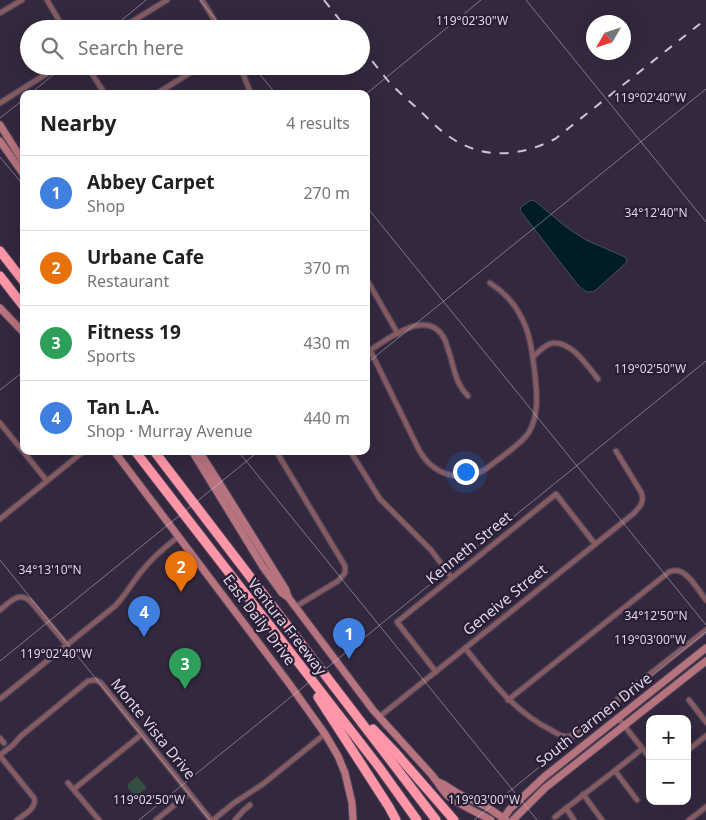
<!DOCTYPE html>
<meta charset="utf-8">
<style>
body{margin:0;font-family:"Noto Sans",sans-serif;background:#f6f6f6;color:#202124}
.controls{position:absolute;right:15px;bottom:15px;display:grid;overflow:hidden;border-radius:10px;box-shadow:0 5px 20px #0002}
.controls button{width:45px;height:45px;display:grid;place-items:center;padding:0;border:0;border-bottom:1px solid #e0e0e0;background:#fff;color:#202124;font:25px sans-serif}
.compass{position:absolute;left:586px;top:15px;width:45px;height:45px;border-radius:50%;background:#fff;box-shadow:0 5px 20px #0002;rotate:231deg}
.you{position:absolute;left:465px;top:471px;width:18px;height:18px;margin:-12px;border:4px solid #fff;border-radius:50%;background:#1a73e8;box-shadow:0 0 0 8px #1a73e833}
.badge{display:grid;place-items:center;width:32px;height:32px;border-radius:50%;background:#7c3aed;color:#fff;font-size:16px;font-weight:700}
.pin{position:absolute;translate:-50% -41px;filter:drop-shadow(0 1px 2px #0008)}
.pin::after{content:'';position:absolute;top:26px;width:18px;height:15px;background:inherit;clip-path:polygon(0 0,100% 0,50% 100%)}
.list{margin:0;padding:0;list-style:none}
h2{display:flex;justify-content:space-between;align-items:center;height:65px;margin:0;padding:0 20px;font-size:21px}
h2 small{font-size:16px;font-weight:400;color:#757577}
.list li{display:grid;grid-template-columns:32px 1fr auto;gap:15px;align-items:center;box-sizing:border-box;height:75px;padding:0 20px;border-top:1px solid #e0e0e0}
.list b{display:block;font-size:19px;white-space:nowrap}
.list p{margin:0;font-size:16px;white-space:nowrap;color:#757577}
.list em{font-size:16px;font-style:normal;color:#757577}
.icon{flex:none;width:28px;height:28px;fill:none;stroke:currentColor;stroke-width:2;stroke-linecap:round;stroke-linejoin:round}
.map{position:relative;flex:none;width:706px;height:820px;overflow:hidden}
.search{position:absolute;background:#fff;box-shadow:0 5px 20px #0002;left:20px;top:20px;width:350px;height:55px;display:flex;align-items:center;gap:12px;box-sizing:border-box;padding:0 18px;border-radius:28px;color:#757577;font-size:19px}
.panel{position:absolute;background:#fff;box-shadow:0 5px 20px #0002;left:20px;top:90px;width:350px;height:365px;border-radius:10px}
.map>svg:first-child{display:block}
.green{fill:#344f41}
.water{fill:#001c25;stroke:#43545f}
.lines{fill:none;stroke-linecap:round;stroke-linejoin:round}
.street-casing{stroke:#4e4459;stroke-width:7}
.secondary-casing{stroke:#4e4459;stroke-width:9}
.highway-casing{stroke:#4e4459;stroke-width:11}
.street{stroke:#865b61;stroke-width:4.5}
.secondary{stroke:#b7737e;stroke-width:7}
.highway{stroke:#ff96a8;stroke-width:9}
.rail{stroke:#ccc4d4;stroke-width:2;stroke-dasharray:9 9;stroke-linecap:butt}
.ticks{fill:none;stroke:#ded7e6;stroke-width:1;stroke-opacity:0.45}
.labels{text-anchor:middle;stroke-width:4.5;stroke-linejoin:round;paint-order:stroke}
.street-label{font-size:15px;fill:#ded7e6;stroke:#291e34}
.ticks-label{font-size:12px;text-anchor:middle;fill:#ded7e6;stroke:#291e34;stroke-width:4.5;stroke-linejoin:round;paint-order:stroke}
</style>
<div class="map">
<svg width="706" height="820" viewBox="0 0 706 820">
<rect width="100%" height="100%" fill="#33283e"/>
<polygon class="green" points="137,776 147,788 137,795 134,795 128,788 128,784"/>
<path class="water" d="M531 200 535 201 566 227 586 240 625 257 627 261 626 263 596 290C588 295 583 290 577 284L522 213 520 210 521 207Z"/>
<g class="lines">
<g class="street-casing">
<g id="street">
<polyline points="47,0 64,29"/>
<polyline points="202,0 220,29"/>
<polyline points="0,13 22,0"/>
<polyline points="120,29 167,0"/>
<polyline points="87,66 105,94"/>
<polyline points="240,66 251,94"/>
<polyline points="156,94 201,66"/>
<polyline points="0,103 59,66"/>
<polyline points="366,278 398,334"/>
<path d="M370 350 419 450C433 475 461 484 486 469 497 460 523 443 529 432 539 415 537 394 535 375 532 353 531 333 519 313 512 300 502 291 490 283"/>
<path d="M366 353C387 340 428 305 445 340 447 345 448 350 450 355 453 365 455 378 461 387 463 391 466 393 468 396"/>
<path d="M534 356C539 351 546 344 553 343 572 341 588 367 598 379"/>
<polyline points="0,423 47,481"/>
<polyline points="276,451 345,566 345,573 338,581 295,607"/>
<polyline points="350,451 380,499 431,550 452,578"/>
<polyline points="0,519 84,451"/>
<path d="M0 610C10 602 19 590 31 602L67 645"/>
<path d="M465 648C491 680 513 711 551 730 558 734 564 739 572 735L706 630"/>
<polyline points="436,672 397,622 556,494 595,544"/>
<path d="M0 699 115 606C125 596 132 583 141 572 151 559 165 547 178 537"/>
<path d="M508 700 669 572C685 564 697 589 706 600"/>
<polyline points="689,700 706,722"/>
<path d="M379 717 633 514C640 507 645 502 641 492L616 451"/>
<polyline points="618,718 650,758"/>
<polyline points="0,738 4,743"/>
<polyline points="687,751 706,736"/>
<polyline points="0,755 13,745 21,736 88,681 96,680 101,683 211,820"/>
<path d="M0 756 34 798C37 808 25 814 17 820"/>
<polyline points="615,771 637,800"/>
<polyline points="68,783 99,820"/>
<polyline points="74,789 142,734"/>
<polyline points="583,794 602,820"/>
<polyline points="566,808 574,820"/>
<path d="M555 817C584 794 614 772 642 749"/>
<polyline points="156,820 189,793"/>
<polyline points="213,820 234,803 263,784 325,734"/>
<polyline points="235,820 243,811 250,805"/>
<polyline points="689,820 706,807"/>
</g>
</g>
<g class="secondary-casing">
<g id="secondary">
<polyline points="0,125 24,163"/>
<polyline points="0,141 24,175"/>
<polyline points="0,308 24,333"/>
<polyline points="114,451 288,682 325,734 338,756 345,773 352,803 353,820"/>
<path d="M192 451 263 567 282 593 288 597 373 710 431 774C437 781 441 789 448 796 461 806 477 812 491 820"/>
<polyline points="199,451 225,492 286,590 288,597"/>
<polyline points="438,782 443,784 459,794 487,807 506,820"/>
<polyline points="502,820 510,809 544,777 706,648"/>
<polyline points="513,820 545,788 706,661"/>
</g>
</g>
<g class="highway-casing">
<g id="highway">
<polyline points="0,251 24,282"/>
<polyline points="0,276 24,307"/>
<polyline points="135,451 379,767 417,820"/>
<polyline points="154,451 436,820"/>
<polyline points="318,697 389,807 396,820"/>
<polyline points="373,729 394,751 454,820"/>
</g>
</g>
<use href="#street" class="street"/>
<use href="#secondary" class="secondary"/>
<use href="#highway" class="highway"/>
<g class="rail">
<polyline points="324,0 347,29"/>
<path d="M361 47C369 57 377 67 385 77 395 90 409 100 421 112 431 121 441 132 453 139 486 160 521 156 555 139L706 19"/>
</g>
</g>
<path class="ticks" d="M200 0 223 29M526 0 706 222M111 29 146 0M253 66 276 94M30 94 64 66M366 94 481 0M0 118 24 99M0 157 24 186M366 206 706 625M366 364 706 89M0 390 24 371M238 451 537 820M0 560 210 820M0 661 259 451M139 820 706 361M474 820 706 632"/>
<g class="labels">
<g class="street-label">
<text transform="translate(469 548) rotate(-39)" y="5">Kenneth Street</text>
<text transform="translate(505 600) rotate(-39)" y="5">Geneive Street</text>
<text transform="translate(259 620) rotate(53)" y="5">East Daily Drive</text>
<text transform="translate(287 627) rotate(52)" y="5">Ventura Freeway</text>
<text transform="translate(594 720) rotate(-38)" y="5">South Carmen Drive</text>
<text transform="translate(153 729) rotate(51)" y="5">Monte Vista Drive</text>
</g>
</g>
<g class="ticks-label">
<text x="472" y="25">119°02'30"W</text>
<text x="650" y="102">119°02'40"W</text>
<text x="656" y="217">34°12'40"N</text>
<text x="650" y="373">119°02'50"W</text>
<text x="50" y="574">34°13'10"N</text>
<text x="656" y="620">34°12'50"N</text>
<text x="650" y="644">119°03'00"W</text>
<text x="56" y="658">119°02'40"W</text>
<text x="149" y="804">119°02'50"W</text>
<text x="484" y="804">119°03'00"W</text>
</g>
</svg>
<div class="controls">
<button>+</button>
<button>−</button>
</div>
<svg class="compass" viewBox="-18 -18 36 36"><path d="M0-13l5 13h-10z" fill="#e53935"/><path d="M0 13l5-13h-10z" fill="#757577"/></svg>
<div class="you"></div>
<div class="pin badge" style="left:349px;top:659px;background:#3f7fe0">1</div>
<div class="pin badge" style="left:181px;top:592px;background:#e8710a">2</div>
<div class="pin badge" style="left:185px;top:689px;background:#2e9e5b">3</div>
<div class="pin badge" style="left:144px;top:637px;background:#3f7fe0">4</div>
<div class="search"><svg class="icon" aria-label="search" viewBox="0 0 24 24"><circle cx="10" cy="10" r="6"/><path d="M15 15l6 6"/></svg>Search here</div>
<section class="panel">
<h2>Nearby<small>4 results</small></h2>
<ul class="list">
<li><span class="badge" style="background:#3f7fe0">1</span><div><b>Abbey Carpet</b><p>Shop</p></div><em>270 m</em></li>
<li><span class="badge" style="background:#e8710a">2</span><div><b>Urbane Cafe</b><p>Restaurant</p></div><em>370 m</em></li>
<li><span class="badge" style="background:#2e9e5b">3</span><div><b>Fitness 19</b><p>Sports</p></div><em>430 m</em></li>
<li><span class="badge" style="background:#3f7fe0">4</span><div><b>Tan L.A.</b><p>Shop · Murray Avenue</p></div><em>440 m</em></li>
</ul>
</section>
</div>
